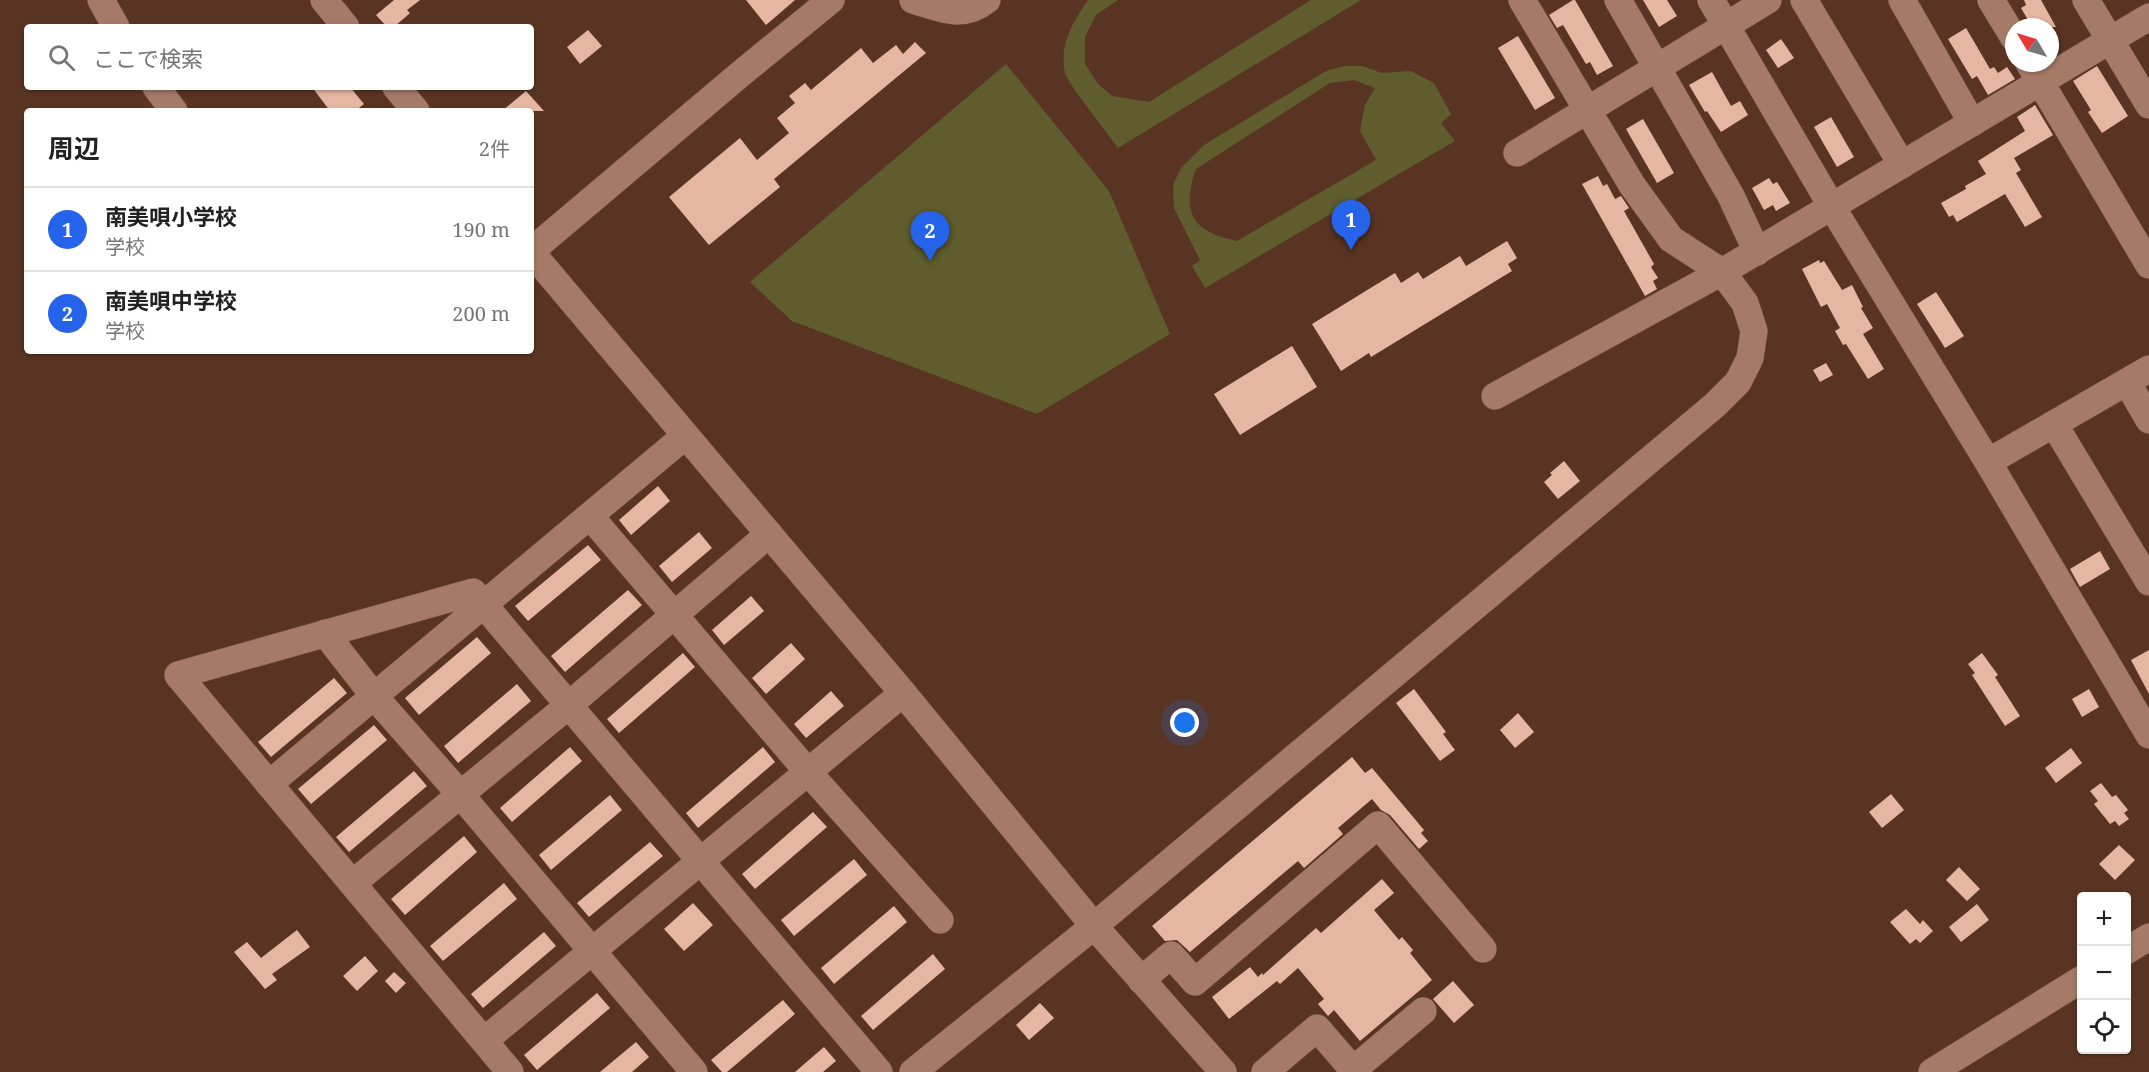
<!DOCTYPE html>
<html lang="ja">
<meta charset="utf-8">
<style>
body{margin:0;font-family:"Noto Serif","Noto Sans JP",serif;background:#f6f6f6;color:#222}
.controls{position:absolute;right:18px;bottom:18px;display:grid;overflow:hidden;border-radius:6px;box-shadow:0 2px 4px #0004}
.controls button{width:54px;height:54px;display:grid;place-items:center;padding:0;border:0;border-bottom:2px solid #e0e0e0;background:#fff;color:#222;font:30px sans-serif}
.compass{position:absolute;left:2005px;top:18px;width:54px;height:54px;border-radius:50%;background:#fff;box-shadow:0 2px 4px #0004;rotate:308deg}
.you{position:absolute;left:1185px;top:723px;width:21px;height:21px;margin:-15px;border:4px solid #fff;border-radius:50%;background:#1a73e8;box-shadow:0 0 0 9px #1a73e833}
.badge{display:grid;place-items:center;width:39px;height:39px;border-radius:50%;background:#2563eb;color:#fff;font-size:20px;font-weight:700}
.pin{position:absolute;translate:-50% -50px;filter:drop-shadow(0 2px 3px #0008)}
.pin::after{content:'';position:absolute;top:32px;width:21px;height:18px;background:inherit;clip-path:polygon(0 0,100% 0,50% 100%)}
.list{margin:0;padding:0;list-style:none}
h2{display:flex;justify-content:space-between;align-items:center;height:78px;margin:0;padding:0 24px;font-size:26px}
h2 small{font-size:20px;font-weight:400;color:#767676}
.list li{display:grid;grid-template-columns:39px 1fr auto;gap:18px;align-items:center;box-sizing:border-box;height:84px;padding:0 24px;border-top:2px solid #e0e0e0}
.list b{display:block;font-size:22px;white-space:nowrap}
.list p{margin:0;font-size:20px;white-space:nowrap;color:#767676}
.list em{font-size:20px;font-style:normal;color:#767676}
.icon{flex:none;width:33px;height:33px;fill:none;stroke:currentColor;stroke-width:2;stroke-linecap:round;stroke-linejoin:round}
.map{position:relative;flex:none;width:2149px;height:1072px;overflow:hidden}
.search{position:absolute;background:#fff;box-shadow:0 2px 4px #0004;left:24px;top:24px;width:510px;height:66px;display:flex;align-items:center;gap:15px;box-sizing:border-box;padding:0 21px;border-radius:6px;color:#767676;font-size:22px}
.panel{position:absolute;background:#fff;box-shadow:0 2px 4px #0004;left:24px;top:108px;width:510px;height:246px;border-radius:6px}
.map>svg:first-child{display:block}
.green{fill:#5f5c2d;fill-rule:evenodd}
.building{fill:#e5b7a3}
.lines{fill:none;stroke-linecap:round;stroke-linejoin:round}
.minor-casing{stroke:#705040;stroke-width:28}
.minor{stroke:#a57a67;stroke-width:27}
</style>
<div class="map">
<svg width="2149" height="1072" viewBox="0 0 2149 1072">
<rect width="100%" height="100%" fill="#5a3423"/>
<g class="green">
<path d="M1088 0H1118L1096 15 1085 37V64L1098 84 1112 96 1149 102 1311 0H1361L1118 148C1109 135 1068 84 1065 73 1059 44 1073 22 1088 0Z"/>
<polygon points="1006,64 1109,191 1170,334 1037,414 792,321 750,282"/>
<path d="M1345 66H1362L1382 73 1411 71 1434 83 1451 114 1441 123 1455 141 1205 288 1192 266 1200 260 1174 208 1173 185 1181 168 1204 145 1326 71ZM1354 80 1375 88 1365 105 1360 131 1376 160 1237 241C1192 232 1181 213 1196 169L1330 83Z"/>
</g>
<g class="building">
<polygon points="394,0 420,0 407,10 410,13 394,27 387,27 376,15"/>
<polygon points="746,0 795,0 766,25"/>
<polygon points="1573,0 1575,0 1613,66 1597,75 1590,62 1586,64 1563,25 1557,28 1549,15"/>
<polygon points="1643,0 1667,0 1677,16 1659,27"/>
<polygon points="2024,0 2041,0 2056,27 2032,27 2021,8 2026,5"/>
<polygon points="1966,28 1990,69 1994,67 1998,73 2007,67 2015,79 1988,95 1977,76 1972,79 1948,39"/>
<polygon points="588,30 602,46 580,64 567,47"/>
<polygon points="1518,36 1555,98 1535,110 1498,48"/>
<polygon points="1781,39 1794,58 1778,68 1766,50"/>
<polygon points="915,42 926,53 774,179 780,187 709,245 669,197 740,138 757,160 789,133 777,118 795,103 789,96 805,83 811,90 861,48 873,63 896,45 903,54"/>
<polygon points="2097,66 2128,116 2102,133 2088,112 2091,110 2073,81"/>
<polygon points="1712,72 1731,106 1740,101 1748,115 1721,132 1707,111 1705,112 1689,85"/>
<polygon points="312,87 350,87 364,104 355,111 330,111"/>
<polygon points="526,91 544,111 502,111"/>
<polygon points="2035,105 2053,135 2014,158 2021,170 2016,173 2042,217 2025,227 2005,194 1957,222 1953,215 1949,217 1941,203 1966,189 1965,186 1986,174 1978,161 2025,131 2017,117"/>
<polygon points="1831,117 1854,157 1837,167 1814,127"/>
<polygon points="1643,119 1674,173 1657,183 1626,129"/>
<polygon points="1598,176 1603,186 1607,184 1615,199 1621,196 1629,208 1624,211 1654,264 1651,267 1658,278 1653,281 1657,289 1645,296 1582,184"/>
<polygon points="1769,178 1773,184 1777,182 1790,203 1776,211 1773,205 1764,210 1752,188"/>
<polygon points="1507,241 1517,258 1508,264 1512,271 1371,357 1369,353 1341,371 1312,324 1395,273 1401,283 1418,272 1423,279 1460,256 1466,266"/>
<polygon points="1819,260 1820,263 1824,261 1842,290 1852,285 1863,307 1861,308 1873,328 1863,334 1884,369 1868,379 1846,344 1843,345 1835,331 1840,328 1827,304 1821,307 1802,269"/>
<polygon points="1936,292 1964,336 1945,348 1917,304"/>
<polygon points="1292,346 1317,387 1240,435 1214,394"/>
<polygon points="1826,363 1833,375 1820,382 1813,370"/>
<polygon points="1564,461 1580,481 1558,499 1544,482 1552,475 1550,473"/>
<polygon points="658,486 670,501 631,535 619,520"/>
<polygon points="699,532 712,548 672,582 659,566"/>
<polygon points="588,545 601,560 528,621 515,606"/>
<polygon points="2100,551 2110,569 2080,587 2070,569"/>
<polygon points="628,590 642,605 565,672 551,656"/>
<polygon points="751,596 764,611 724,645 712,630"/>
<polygon points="477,637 491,653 419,715 405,698"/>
<polygon points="791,643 805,659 766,694 752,678"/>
<polygon points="2149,650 2149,694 2131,660"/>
<polygon points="683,653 695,667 619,733 607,719"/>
<polygon points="1982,653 1998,675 1995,677 2020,716 2005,726 1972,675 1975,673 1968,664"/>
<polygon points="334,678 347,693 271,757 258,742"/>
<polygon points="517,684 531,701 458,763 444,746"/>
<polygon points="1414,689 1446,732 1443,734 1455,750 1440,761 1396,703"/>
<polygon points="2089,689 2099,707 2082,717 2072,699"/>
<polygon points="831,691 844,706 806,738 794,724"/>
<polygon points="1518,713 1534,732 1515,748 1500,730"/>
<polygon points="374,725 387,740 311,804 298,789"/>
<polygon points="570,747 582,761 512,822 500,808"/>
<polygon points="763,747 775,762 698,828 686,813"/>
<polygon points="2071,748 2082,763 2056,783 2045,768"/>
<polygon points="1352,757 1365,773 1372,768 1424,830 1421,833 1428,841 1419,849 1390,815 1381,810 1372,799 1338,828 1343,834 1304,868 1298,861 1190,952 1177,940 1165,941 1152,926"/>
<polygon points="414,771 427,786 349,852 336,837"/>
<polygon points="2101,783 2112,797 2116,795 2128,810 2124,813 2129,819 2119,826 2115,821 2110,824 2094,804 2098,801 2090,791"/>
<polygon points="1891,794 1904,810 1882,828 1869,812"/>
<polygon points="610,795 622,810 551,870 539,855"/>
<polygon points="813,812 827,827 755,889 742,874"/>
<polygon points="464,836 477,852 405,915 391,899"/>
<polygon points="650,842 663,856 589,917 577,903"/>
<polygon points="2119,845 2135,860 2115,880 2099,864"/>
<polygon points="854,859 867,875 794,936 781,920"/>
<polygon points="1959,867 1980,889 1967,901 1946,880"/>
<polygon points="1382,879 1394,893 1374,910 1399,940 1402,937 1413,950 1410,953 1432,980 1360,1041 1334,1010 1328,1016 1318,1004 1324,999 1298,968 1280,984 1277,981 1229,1019 1212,997 1250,967 1258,977 1262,973 1263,975 1316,928 1321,933"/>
<polygon points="504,883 517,899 443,961 430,946"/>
<polygon points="693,903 713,925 684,951 664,929"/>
<polygon points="1977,904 1989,920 1961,942 1949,927"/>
<polygon points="894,906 907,922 834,984 821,968"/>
<polygon points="1906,909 1920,924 1923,920 1933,931 1920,943 1916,939 1910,944 1890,922"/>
<polygon points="297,930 310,947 272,974 277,980 265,989 234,952 247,942 261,958"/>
<polygon points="544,932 556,946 483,1008 471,994"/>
<polygon points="933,954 945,969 873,1030 861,1016"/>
<polygon points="365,956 378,971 357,991 343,976"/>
<polygon points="394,972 406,983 396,993 385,981"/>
<polygon points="1453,981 1474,1005 1454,1023 1433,999"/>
<polygon points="597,993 610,1008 537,1070 524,1055"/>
<polygon points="783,1000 795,1014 727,1072 722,1072 711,1060"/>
<polygon points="1040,1003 1054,1018 1029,1040 1016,1025"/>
<polygon points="636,1042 649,1057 632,1072 600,1072"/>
<polygon points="824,1047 836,1061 823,1072 795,1072"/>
</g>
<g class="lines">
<g class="minor-casing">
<g id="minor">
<polyline points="101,0 116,27"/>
<polyline points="324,0 346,27"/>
<path d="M913 0C940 8 962 20 987 0"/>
<polyline points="1618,0 1731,196 1757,252"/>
<polyline points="1711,0 1832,207 1988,462 2149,735"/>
<polyline points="1804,0 1902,165"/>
<polyline points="1902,0 1972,123"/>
<polyline points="1991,0 2014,38"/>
<polyline points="2086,0 2149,105"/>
<polyline points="2029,63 2149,265"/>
<polyline points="156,87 174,111"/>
<polyline points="396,87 416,111"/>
<polyline points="1517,153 1768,0"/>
<polyline points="531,251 744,71 831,0"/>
<polyline points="531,252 903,693 1094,926 1223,1072"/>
<polyline points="2127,382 2149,420"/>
<polyline points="1495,396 1722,272 2149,17"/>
<polyline points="2054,424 2149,582"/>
<polyline points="1988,462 2149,369"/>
<polyline points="590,516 808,772 940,920"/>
<polyline points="325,633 374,696 460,794 694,1072"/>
<polyline points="269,784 685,436"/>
<polyline points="353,883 569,705 769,534"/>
<polyline points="2126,951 2149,937"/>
<polyline points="1141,980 1171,955 1195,982 1378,825 1483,949"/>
<polyline points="485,1040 903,693"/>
<polyline points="1353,1070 1423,1011"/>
<polyline points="510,1072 178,675 473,592 879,1072"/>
<polyline points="913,1072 1094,926 1715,405 1738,382 1750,358 1754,331 1745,303 1722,272 1671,239 1632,185 1522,0"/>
<polyline points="1265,1072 1317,1028 1355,1072"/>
<polyline points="1932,1072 2082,979"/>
</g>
</g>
<use href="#minor" class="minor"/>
</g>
</svg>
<div class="controls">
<button>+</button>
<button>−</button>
<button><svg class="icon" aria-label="locate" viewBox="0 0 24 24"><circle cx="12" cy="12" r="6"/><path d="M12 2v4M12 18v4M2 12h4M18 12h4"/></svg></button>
</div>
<svg class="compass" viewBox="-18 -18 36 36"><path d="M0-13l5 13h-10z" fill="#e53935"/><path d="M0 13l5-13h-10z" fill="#767676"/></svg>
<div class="you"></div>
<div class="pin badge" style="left:1351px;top:250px">1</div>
<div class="pin badge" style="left:930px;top:261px">2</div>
<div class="search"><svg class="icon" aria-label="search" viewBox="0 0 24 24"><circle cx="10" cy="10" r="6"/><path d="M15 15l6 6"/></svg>ここで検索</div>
<section class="panel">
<h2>周辺<small>2件</small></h2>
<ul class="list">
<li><span class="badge">1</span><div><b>南美唄小学校</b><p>学校</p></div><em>190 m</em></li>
<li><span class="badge">2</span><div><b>南美唄中学校</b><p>学校</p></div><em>200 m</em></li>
</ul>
</section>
</div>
